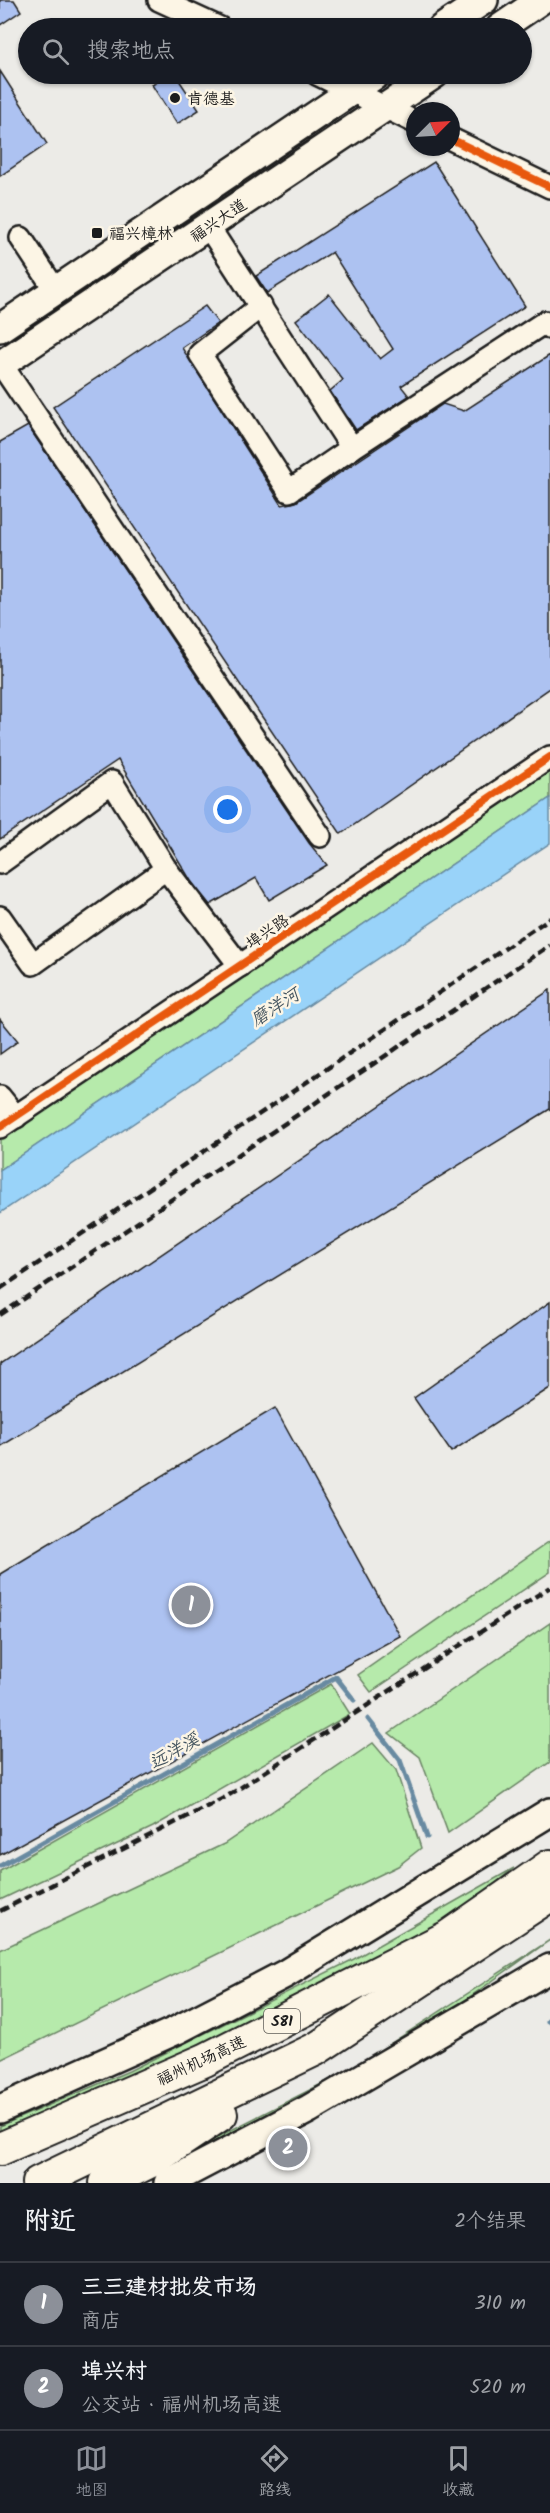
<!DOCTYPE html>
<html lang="zh">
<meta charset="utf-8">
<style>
body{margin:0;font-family:Kalam,"LXGW WenKai TC",sans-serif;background:#242831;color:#f1f3f6}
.compass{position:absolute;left:406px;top:102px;width:54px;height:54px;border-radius:50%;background:#171b24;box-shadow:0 2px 4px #0004;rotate:66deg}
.you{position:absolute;left:228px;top:810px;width:21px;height:21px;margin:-15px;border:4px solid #fff;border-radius:50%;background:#1a73e8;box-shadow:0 0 0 9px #1a73e833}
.badge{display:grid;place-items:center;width:39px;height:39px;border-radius:50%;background:#8c9099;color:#fff;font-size:20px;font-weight:700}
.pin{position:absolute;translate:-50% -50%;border:3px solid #fff;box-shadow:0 2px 6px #0006}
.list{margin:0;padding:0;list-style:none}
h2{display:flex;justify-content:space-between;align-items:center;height:78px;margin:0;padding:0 24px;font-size:26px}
h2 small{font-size:20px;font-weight:400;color:#9ea1a6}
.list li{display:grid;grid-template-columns:39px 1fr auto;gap:18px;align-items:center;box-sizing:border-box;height:84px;padding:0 24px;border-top:2px solid #363941}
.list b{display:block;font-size:22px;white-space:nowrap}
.list p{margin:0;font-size:20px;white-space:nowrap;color:#9ea1a6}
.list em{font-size:20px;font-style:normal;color:#9ea1a6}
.icon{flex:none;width:33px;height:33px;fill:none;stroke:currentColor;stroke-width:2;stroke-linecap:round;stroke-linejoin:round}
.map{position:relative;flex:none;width:550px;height:2183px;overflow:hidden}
.search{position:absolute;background:#171b24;box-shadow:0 2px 4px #0004;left:18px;right:18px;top:18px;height:66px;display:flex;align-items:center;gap:15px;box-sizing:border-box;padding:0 21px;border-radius:33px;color:#9ea1a6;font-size:22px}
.sheet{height:246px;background:#171b24}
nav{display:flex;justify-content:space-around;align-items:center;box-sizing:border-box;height:84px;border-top:2px solid #363941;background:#171b24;font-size:16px;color:#9ea1a6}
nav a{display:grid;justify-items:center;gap:3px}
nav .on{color:#8c9099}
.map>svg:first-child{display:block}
.green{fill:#b6eaab;stroke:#698364;stroke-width:1.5}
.water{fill:#99d3f9;stroke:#678aa1;stroke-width:1.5}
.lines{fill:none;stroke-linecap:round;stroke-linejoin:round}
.stream{stroke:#678aa1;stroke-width:5}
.building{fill:#adc2f1;stroke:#1c1c1c;stroke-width:1.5}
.minor-casing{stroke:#1c1c1c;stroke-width:26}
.major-casing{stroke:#1c1c1c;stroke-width:32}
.highway-casing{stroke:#1c1c1c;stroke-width:36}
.minor{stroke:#fcf5e5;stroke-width:21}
.major{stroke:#fcf5e5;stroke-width:27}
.highway{stroke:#fcf5e5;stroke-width:32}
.rail{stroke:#1c1c1c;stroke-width:4.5;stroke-dasharray:9 4.5;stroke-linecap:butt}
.cycleway-casing{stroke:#fcf5e5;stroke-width:11}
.cycleway{stroke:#e8590c;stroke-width:8}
.poi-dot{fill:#1c1c1c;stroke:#fcf5e5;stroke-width:2}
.labels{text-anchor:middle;stroke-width:5;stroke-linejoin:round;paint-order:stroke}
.shield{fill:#fcf5e5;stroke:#5f5d58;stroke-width:1.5}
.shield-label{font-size:15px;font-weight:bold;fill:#1c1c1c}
.poi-label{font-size:16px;fill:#1c1c1c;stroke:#fcf5e5;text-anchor:start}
.street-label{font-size:16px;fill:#1c1c1c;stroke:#fcf5e5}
.water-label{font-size:18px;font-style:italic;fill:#42535e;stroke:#fcf5e5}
</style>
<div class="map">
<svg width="550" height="2183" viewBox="0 0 550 2183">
<rect width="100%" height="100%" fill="#ecebe7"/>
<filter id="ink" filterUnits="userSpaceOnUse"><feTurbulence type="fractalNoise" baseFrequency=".0167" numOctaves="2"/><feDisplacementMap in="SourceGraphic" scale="12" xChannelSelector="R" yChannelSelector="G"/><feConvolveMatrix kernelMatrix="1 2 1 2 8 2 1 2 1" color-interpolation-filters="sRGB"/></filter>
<g filter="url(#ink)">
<g class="green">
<polygon points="550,762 550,798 0,1170 0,1132"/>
<polygon points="550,1541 550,1572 371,1692 358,1675"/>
<polygon points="550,1623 550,1762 448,1833 420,1757 389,1733"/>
<polygon points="331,1684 350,1714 153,1827 0,1900 0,1871"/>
<polygon points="373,1743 396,1770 421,1848 398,1866 0,2060 0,1950 224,1844"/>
<polygon points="514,1868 459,1913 313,1997 0,2141 0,2126 129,2071 354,1959"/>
<polygon points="550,1940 406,2042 295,2105 141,2183 127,2183 353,2068"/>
</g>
<polygon class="water" points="550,798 550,843 0,1213 0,1170"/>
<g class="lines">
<g class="stream">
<polyline points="368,1719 400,1760 427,1837"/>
<polyline points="0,1866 336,1677 354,1700"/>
<polyline points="548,2021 550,2022"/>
</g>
</g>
<g class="building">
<polygon points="0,0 14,0 21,11 0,25"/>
<polygon points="0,71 47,144 0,176"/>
<polygon points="170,74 175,74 199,110 177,124 152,85"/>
<polygon points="434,162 525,306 401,386 409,396 356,430 330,391 343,380 296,320 329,294 380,359 393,349 332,252 267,293 256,276"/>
<polygon points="205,306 218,323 182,348 282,505 296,502 443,404 464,411 550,355 550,688 341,834 53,407"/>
<polygon points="28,426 309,843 327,865 269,900 256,878 210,905 191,881 118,760 0,839 0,442"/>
<polygon points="550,990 550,1109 0,1447 0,1364"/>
<polygon points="0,1019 18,1041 0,1054"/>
<polygon points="550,1302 550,1388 451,1452 414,1398"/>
<polygon points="275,1408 400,1636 0,1855 0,1574"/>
</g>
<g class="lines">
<g class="minor-casing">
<g id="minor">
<polyline points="159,0 220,28"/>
<polyline points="317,74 415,122"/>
<polyline points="451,139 550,187"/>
<polyline points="208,226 352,448 545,322 550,328"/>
<polyline points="21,238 56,291"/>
<polyline points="261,306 200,354 289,491 352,448"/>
<polyline points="1,364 320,836"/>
<polyline points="0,863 112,782 166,869 33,964 0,917"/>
<polyline points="166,869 240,966"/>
<polyline points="0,1097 16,1117"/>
<polyline points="0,1127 550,757"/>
</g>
</g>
<g class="major-casing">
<g id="major">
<polyline points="442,28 484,0"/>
<polyline points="500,28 541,0"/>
<polyline points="0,328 377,74"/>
<polyline points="0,365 435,74"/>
<polyline points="0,2109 177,2030 285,1974 550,1812"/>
<polyline points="168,2183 309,2109 550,1968"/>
</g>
</g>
<g class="highway-casing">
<g id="highway">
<polyline points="0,2149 205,2060 448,1937 550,1866"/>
<polyline points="38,2183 316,2049 550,1895"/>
<polyline points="106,2183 151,2161 221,2114"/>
</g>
</g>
<use href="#minor" class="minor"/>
<use href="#major" class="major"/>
<use href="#highway" class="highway"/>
<g class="rail">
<polyline points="0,1289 550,918"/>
<polyline points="0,1315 550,945"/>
<polyline points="0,1911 226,1797 550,1587"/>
</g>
<g class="cycleway-casing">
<g id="cycleway">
<polyline points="451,139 550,187"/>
<polyline points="0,1127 550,757"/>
</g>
</g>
<use href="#cycleway" class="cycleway"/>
</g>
</g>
<g class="poi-dot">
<circle cx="175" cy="98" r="6"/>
<rect x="91" y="227" width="12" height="12" rx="3"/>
</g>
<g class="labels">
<rect class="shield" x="264" y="2009" width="36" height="24" rx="4.5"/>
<g class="shield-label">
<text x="282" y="2026">S81</text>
</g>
<g class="poi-label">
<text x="187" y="104">肯德基</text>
<text x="109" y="239">福兴樟林</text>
</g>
<g class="street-label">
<text transform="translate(218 220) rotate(-34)" y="6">福兴大道</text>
<text transform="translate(267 931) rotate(-34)" y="6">埠兴路</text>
<text transform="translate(201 2060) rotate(-25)" y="6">福州机场高速</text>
</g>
<g class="water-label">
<text transform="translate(275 1007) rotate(-33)" y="6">磨洋河</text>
<text transform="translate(174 1751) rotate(-29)" y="6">远洋溪</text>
</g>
</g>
</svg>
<svg class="compass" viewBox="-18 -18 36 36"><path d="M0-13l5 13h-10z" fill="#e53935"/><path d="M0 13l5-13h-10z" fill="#9ea1a6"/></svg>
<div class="you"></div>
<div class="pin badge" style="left:191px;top:1605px">1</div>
<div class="pin badge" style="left:288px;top:2148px">2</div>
<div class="search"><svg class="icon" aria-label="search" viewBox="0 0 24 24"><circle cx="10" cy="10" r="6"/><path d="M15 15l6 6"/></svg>搜索地点</div>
</div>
<section class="sheet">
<h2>附近<small>2个结果</small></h2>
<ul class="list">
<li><span class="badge">1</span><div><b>三三建材批发市场</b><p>商店</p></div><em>310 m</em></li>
<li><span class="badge">2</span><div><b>埠兴村</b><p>公交站 · 福州机场高速</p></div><em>520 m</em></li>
</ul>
</section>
<nav>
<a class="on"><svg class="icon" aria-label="map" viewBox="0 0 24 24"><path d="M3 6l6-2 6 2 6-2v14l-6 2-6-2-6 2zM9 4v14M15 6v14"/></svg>地图</a>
<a><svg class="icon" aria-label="directions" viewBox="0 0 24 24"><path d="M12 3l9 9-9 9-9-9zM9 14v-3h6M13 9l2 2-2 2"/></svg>路线</a>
<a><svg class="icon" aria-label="saved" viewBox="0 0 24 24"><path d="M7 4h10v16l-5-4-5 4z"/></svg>收藏</a>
</nav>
